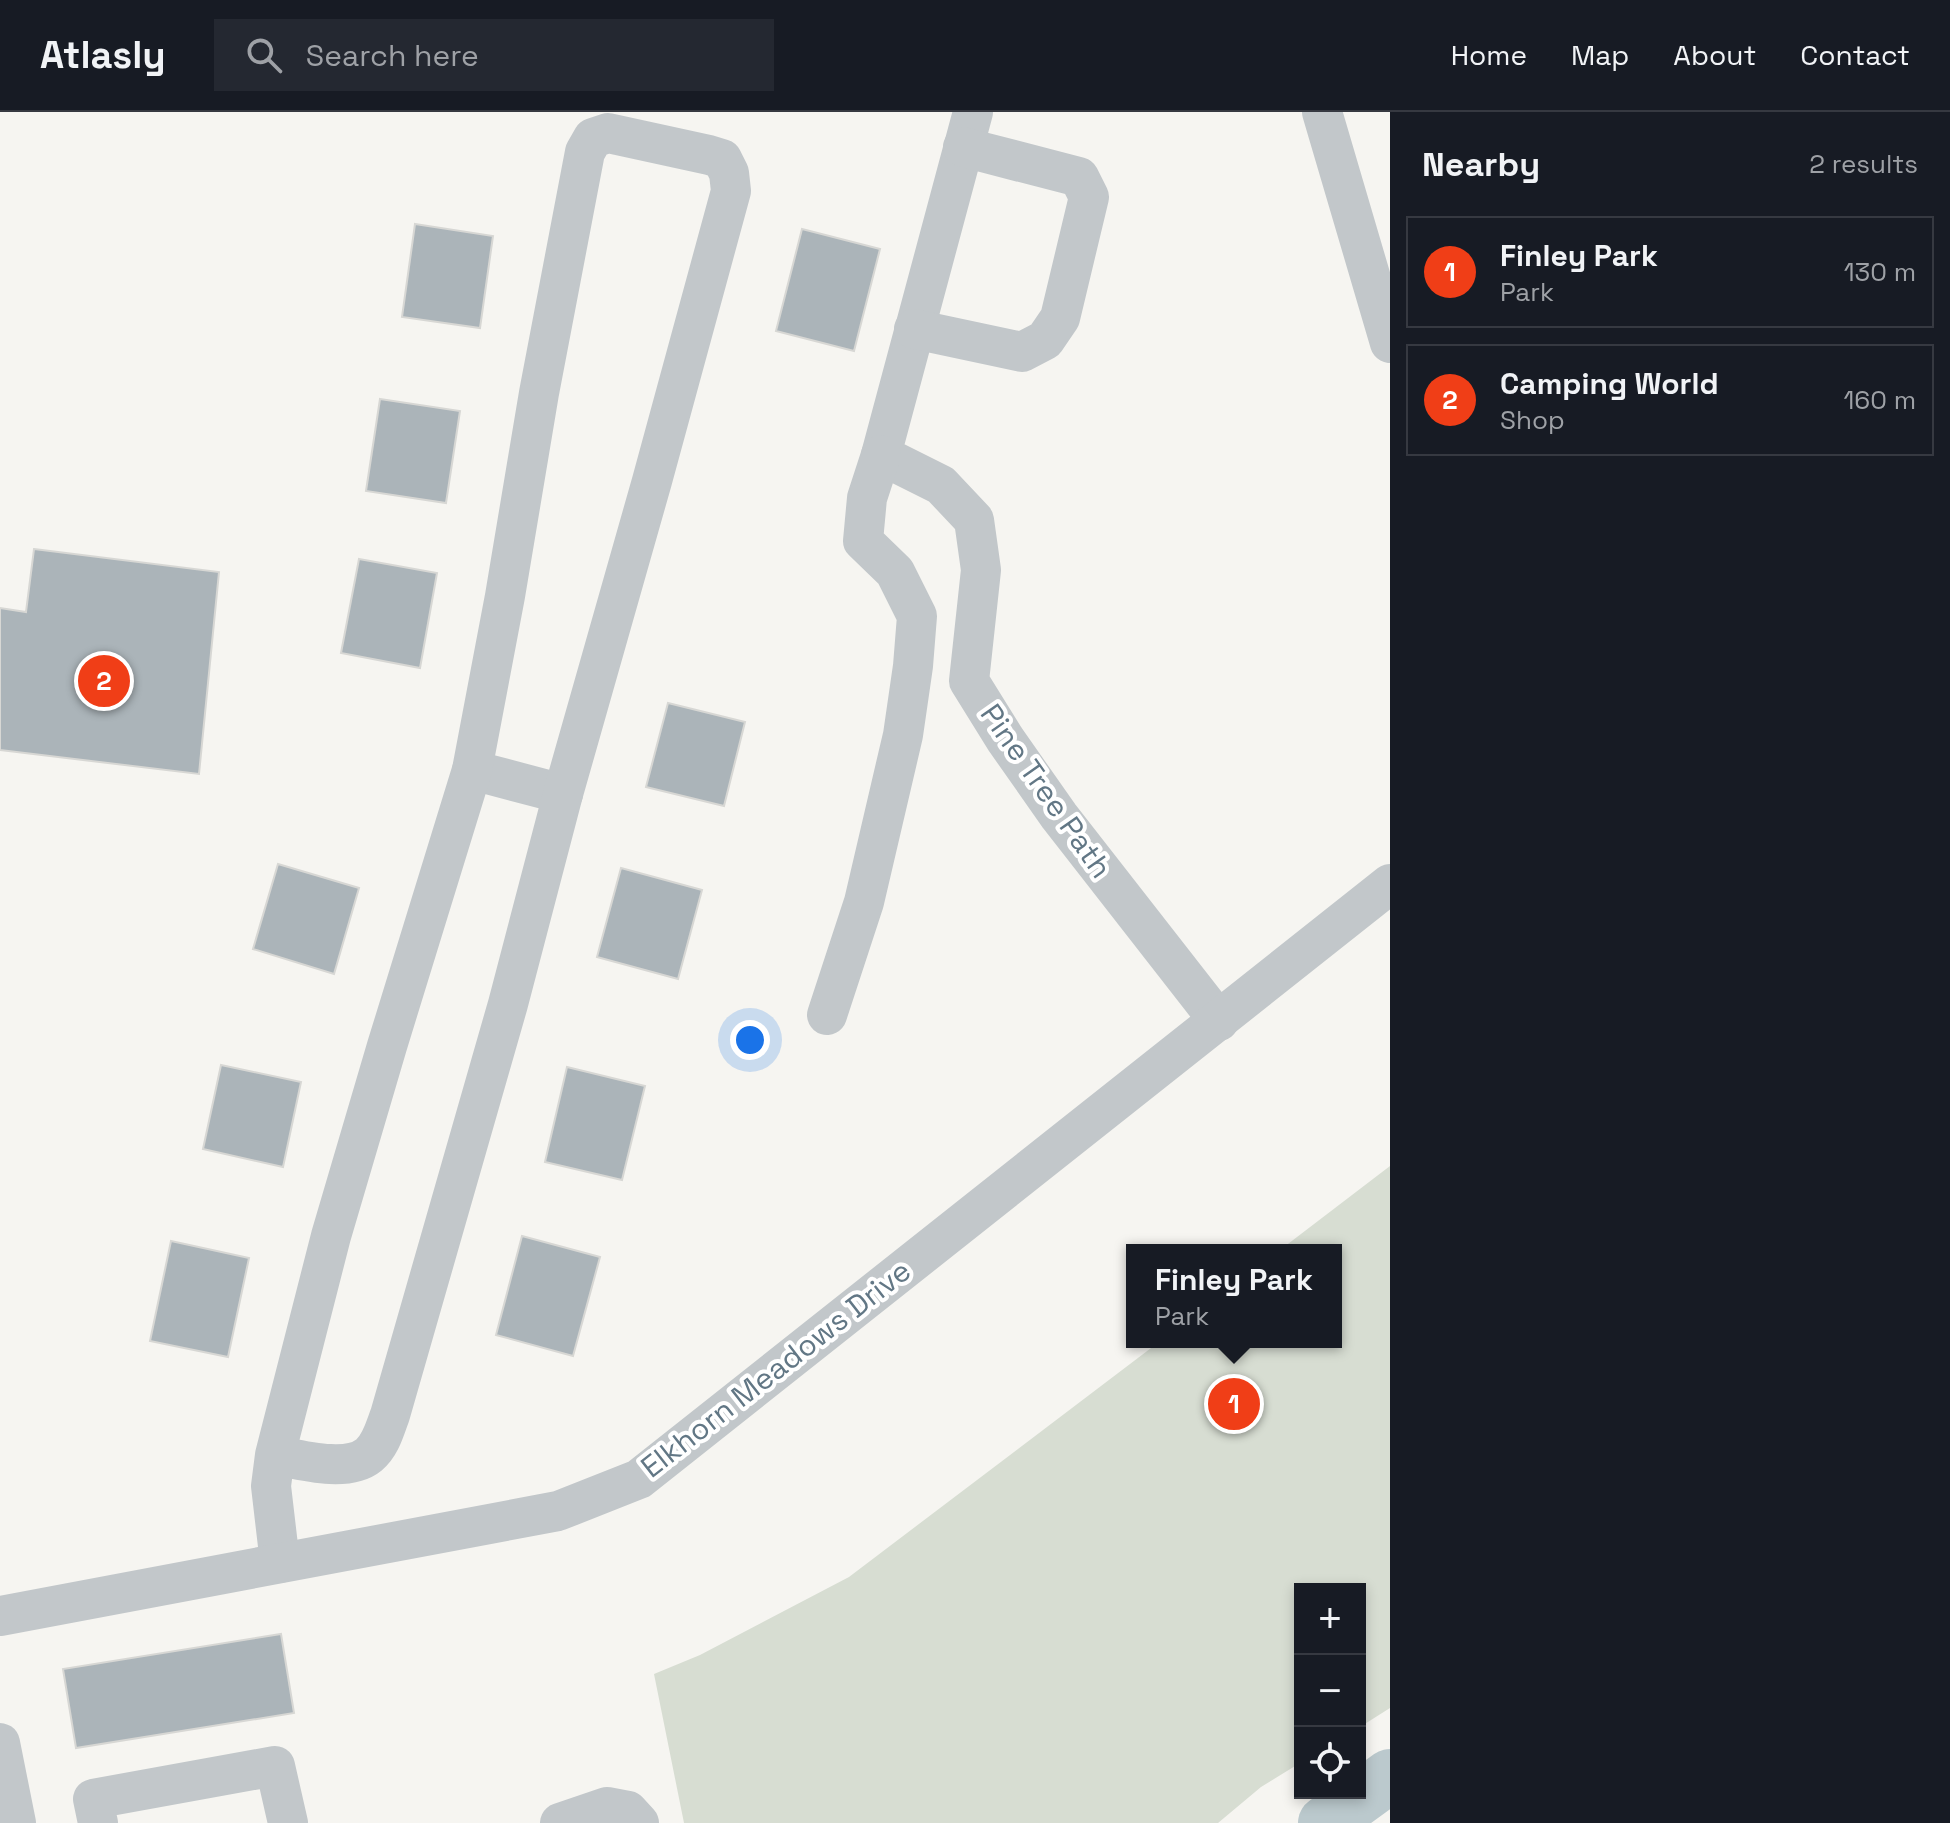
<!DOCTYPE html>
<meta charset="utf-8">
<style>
body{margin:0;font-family:"Space Grotesk",sans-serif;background:#242831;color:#f1f3f6}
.controls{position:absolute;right:24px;bottom:24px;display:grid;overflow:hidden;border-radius:0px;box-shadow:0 4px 12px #0003}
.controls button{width:72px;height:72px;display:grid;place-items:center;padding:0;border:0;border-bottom:2px solid #363941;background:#171b24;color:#f1f3f6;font:40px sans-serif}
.you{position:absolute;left:750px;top:928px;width:28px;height:28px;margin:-20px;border:6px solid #fff;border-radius:50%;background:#1a73e8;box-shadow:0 0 0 12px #1a73e833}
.badge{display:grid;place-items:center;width:52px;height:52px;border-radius:50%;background:#f03e17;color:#fff;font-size:26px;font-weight:700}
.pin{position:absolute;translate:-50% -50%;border:4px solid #fff;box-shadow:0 2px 8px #0006}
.popup{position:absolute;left:1126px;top:1132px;width:216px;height:104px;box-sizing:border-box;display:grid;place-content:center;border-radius:0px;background:#171b24;filter:drop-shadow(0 2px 6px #0005);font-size:26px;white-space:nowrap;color:#9ea1a6}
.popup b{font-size:30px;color:#f1f3f6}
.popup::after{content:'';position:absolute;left:50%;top:100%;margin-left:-16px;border:16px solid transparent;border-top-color:#171b24}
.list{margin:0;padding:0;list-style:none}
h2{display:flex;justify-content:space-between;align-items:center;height:104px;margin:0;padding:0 32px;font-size:34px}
h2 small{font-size:26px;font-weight:400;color:#9ea1a6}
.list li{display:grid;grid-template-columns:52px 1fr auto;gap:24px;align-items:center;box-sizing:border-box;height:112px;margin:0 16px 16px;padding:0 16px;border:2px solid #363941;border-radius:0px}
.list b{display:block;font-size:30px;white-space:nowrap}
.list p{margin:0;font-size:26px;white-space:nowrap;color:#9ea1a6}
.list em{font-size:26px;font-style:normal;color:#9ea1a6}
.icon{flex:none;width:44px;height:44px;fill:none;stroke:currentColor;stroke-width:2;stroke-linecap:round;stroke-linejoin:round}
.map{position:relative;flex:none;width:1390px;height:1711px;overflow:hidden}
header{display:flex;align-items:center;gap:48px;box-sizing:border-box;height:112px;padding:0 40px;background:#171b24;border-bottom:2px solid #363941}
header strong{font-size:38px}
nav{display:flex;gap:44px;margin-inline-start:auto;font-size:28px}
.search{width:560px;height:72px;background:#242831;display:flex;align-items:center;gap:20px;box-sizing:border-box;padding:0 28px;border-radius:0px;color:#9ea1a6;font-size:30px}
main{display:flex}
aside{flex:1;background:#171b24}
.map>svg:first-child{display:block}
.green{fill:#d7ddd2}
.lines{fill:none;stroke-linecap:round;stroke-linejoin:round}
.river{stroke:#bbc9cd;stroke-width:54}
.building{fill:#abb4b9;stroke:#d7d7d4;stroke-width:2}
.minor{stroke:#c2c7ca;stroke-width:40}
.labels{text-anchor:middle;stroke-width:8;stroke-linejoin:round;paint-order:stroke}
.street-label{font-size:30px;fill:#627785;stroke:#fff}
</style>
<header>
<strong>Atlasly</strong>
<div class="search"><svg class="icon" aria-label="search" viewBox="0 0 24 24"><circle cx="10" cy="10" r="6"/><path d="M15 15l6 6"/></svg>Search here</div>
<nav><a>Home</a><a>Map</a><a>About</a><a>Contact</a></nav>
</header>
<main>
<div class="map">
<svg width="1390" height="1711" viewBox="0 0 1390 1711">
<rect width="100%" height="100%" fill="#f6f5f1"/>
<polygon class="green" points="1390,1054 1390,1596 1360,1615 1360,1477 1300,1477 1300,1651 1261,1675 1218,1711 684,1711 654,1562 700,1543 849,1465 1159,1230 1336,1230 1336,1138 1280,1138"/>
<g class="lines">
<polyline class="river" points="1325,1711 1390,1664"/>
</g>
<g class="building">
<polygon points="415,112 493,124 480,216 402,205"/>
<polygon points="802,117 880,137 854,239 776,219"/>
<polygon points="380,287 460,299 446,391 366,379"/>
<polygon points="34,437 219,460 199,662 0,638 0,496 26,500"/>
<polygon points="359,447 437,461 420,556 341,541"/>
<polygon points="668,591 745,610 724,694 646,675"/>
<polygon points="278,752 359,776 334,862 253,837"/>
<polygon points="621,756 702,778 678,867 597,845"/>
<polygon points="221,953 301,970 283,1055 203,1037"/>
<polygon points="567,955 645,974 622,1068 545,1050"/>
<polygon points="522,1124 600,1145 573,1244 496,1223"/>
<polygon points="171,1129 249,1146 228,1245 150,1229"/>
<polygon points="281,1522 294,1601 76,1636 63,1557"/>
</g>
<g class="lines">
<g class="minor">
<polyline points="973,0 881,343 941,373 974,408 981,458 969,569 1005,627 1059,704 1219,909"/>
<polyline points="1322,0 1390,231"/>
<polyline points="914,217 1022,240 1045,228 1060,206 1089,85 1079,65 963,35"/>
<polyline points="472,658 563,682"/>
<polyline points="827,903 864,790 903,623 913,554 917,504 895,460 863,429 867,386 881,343"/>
<path d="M275 1343C301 1348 347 1361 369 1343 381 1333 385 1316 390 1303L508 892 563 682 652 369 731 79 729 61 722 47 709 43 608 21 593 26 585 40 539 281 505 484 472 658 387 934 331 1124 275 1343 271 1374 280 1451"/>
<polyline points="0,1504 558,1399 639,1367 1390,772"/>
<polyline points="0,1631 16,1711"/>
<polyline points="98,1711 93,1687 275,1654 288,1711"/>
<polyline points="560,1711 607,1695 628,1699 639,1711"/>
</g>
</g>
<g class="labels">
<g class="street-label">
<text transform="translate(1046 679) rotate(55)" y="10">Pine Tree Path</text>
<text transform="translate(776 1257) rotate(-38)" y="10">Elkhorn Meadows Drive</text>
</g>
</g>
</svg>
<div class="controls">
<button>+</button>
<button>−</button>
<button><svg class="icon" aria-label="locate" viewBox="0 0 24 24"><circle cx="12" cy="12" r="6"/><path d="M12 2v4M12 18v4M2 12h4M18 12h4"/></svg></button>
</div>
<div class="you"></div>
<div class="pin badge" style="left:1234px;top:1292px">1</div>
<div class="popup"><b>Finley Park</b>Park</div>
<div class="pin badge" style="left:104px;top:569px">2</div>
</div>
<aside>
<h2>Nearby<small>2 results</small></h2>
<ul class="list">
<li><span class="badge">1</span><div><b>Finley Park</b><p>Park</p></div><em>130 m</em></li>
<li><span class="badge">2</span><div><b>Camping World</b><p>Shop</p></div><em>160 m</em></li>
</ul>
</aside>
</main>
